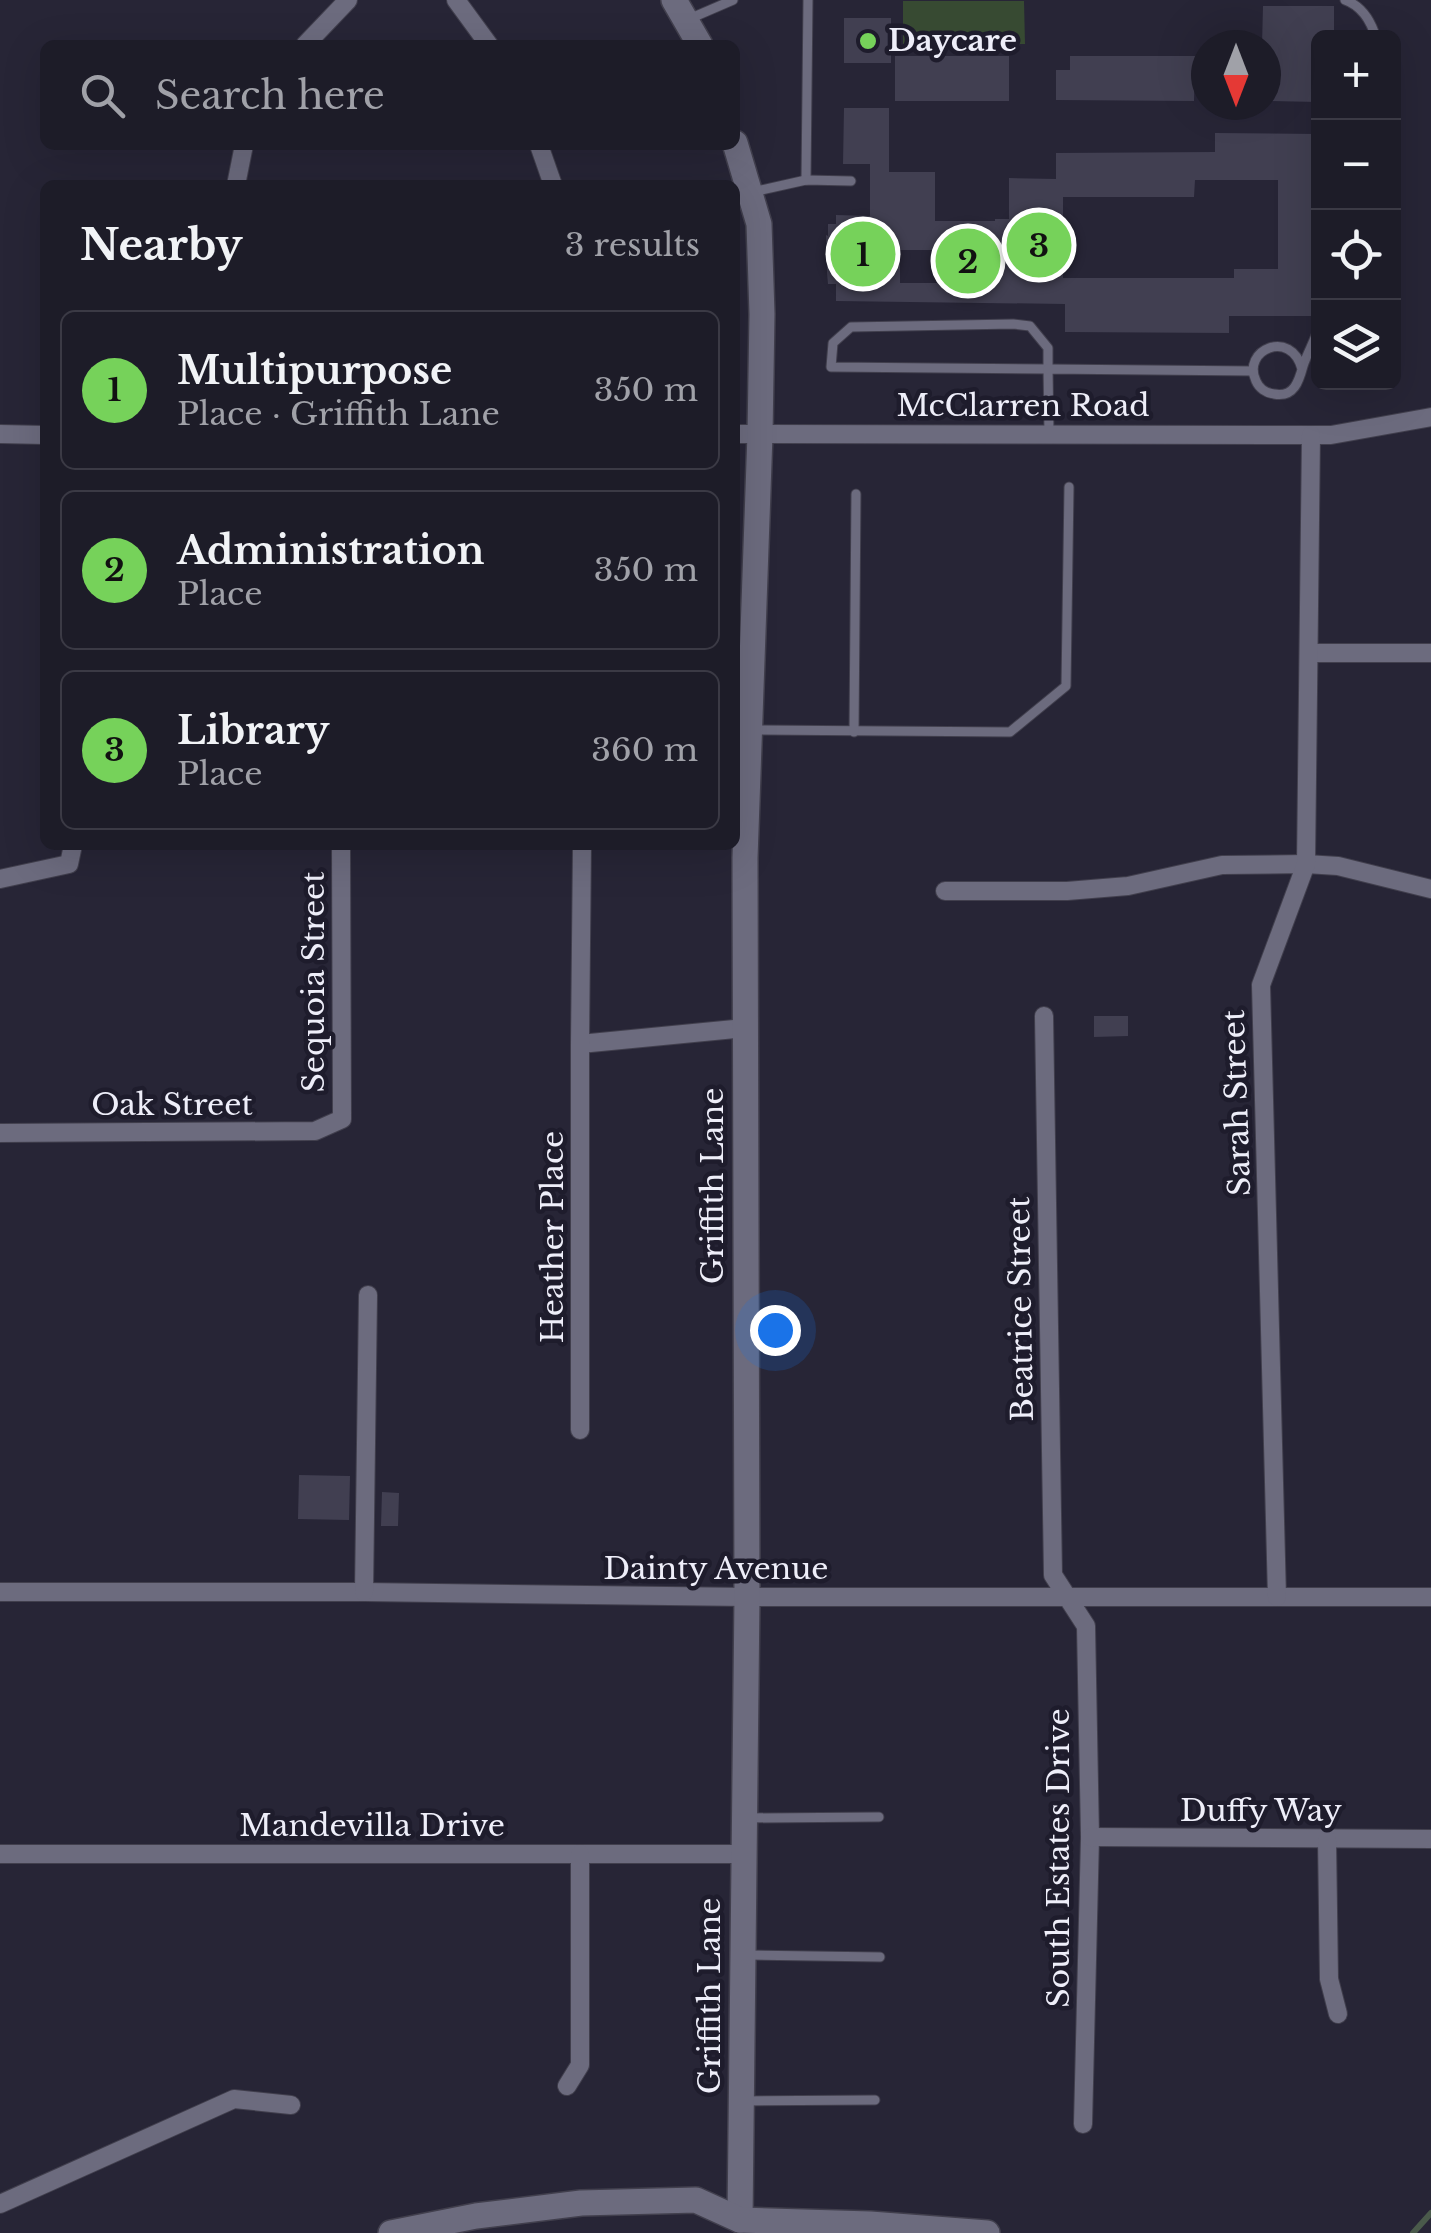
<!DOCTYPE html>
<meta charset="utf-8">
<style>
body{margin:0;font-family:"Libre Baskerville",serif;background:#252530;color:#f1f3f6}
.controls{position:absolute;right:30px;top:30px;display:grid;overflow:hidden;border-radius:15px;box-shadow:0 10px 40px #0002}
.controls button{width:90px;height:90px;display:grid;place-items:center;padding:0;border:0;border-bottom:2px solid #3b3a45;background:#1d1c28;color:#f1f3f6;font:50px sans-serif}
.compass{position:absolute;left:1191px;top:30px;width:90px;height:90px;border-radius:50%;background:#1d1c28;box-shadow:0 10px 40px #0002;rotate:180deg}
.you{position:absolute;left:775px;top:1330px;width:35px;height:35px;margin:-25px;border:8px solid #fff;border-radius:50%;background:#1a73e8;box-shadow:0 0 0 15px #1a73e833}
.badge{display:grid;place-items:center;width:65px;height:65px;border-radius:50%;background:#76d25a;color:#111;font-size:32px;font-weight:700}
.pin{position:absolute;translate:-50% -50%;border:5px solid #fff;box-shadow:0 2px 10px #0006}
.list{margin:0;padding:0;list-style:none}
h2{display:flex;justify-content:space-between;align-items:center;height:130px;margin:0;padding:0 40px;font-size:42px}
h2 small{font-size:32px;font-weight:400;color:#a0a1a8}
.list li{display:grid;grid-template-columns:65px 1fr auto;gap:30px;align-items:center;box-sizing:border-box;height:160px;margin:0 20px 20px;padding:0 20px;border:2px solid #3b3a45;border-radius:15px}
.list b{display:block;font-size:38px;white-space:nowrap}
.list p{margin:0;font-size:32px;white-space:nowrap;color:#a0a1a8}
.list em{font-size:32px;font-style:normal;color:#a0a1a8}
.icon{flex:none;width:55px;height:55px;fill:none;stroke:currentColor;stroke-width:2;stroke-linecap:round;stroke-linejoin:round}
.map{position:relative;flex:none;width:1431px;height:2233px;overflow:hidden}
.search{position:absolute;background:#1d1c28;box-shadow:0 10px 40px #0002;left:40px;top:40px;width:700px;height:110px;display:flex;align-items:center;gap:25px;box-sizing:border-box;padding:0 35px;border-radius:15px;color:#a0a1a8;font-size:38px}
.panel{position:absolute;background:#1d1c28;box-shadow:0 10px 40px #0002;left:40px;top:180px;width:700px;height:670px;border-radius:15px}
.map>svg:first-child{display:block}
.green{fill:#374a32}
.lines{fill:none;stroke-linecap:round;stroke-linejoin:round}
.stream{stroke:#4a5a4b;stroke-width:6}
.building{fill:#413f51;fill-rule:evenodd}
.lane-casing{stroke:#413f4d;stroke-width:11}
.street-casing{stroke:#413f4d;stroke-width:20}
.secondary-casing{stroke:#413f4d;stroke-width:28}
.lane{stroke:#6c6b7e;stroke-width:9}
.street{stroke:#6c6b7e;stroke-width:18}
.secondary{stroke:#6c6b7e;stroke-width:25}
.poi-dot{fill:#76d25a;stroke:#1e1c2c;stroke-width:4}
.labels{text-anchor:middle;stroke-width:9;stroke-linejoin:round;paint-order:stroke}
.poi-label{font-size:30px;font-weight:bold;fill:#eeeef9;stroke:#1e1c2c;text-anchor:start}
.street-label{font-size:30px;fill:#eeeef9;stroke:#1e1c2c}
</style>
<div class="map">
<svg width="1431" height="2233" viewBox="0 0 1431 2233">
<rect width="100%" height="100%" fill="#272536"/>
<polygon class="green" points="903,1 1024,1 1025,44 903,44"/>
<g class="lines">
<polyline class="stream" points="1413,2233 1431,2213"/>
</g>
<g class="building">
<polygon points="1263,6 1334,6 1334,38 1318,38 1318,102 1266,101 1266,45 1262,45"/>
<rect x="844" y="18" width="47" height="45"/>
<rect x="895" y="56" width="114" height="45"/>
<polygon points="1070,56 1195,56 1194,101 1056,100 1056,70 1070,70"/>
<path d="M844 108H889V172H935V221H995V219H1009V178L1056 179V153L1215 152V133L1318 134V255H1313V316H1229V333L1065 332V304L836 301V284H828L827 273 826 235 828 236V224H836V215L870 216V164H843ZM1195 180H1278V269H1234V278H1063V197H1194ZM900 250H942V283H900Z"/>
<polygon points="1094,1016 1128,1016 1128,1036 1094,1037"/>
<polygon points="299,1475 350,1476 349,1520 298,1519"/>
<polygon points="382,1492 399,1493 398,1526 381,1526"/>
</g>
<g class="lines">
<g class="lane-casing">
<g id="lane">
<path d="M1345 0C1362 6 1371 21 1376 38"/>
<polyline points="689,19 733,0"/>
<polyline points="806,180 808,0"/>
<polyline points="752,192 806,180 851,181"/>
<polygon points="1013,324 1030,326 1048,348 1048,369 831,367 833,343 851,327"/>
<path d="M1302 369C1291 328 1241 350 1256 381 1259 388 1266 393 1274 394 1294 398 1299 381 1303 366 1307 354 1314 342 1318 330"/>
<polyline points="1049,433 1048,369 1253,371"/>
<polyline points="752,730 1010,732 1066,686 1069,487"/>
<polyline points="854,732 856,494"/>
<polyline points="747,1818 879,1817"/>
<polyline points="748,1955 880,1957"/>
<polyline points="743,2101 875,2100"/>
</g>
</g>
<g class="street-casing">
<g id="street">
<polyline points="456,0 489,45"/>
<polyline points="305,45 348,0"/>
<polyline points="539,145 553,185"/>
<polyline points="236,185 244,145"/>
<polyline points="0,434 45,435"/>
<polyline points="735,434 1331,435 1431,417"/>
<polyline points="1309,653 1431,653"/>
<polyline points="0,879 69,864 73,845"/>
<polyline points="945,891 1067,891 1128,886 1222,865 1306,864 1338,866 1431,889"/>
<polyline points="1044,1016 1053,1575 1086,1626 1090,1837 1083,2124"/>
<polyline points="580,1044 745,1028"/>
<polyline points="0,1133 315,1131 342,1119 341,845"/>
<polyline points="580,1430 580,1044 582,845"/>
<polyline points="0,1592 364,1592 747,1597 1431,1597"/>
<polyline points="364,1592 368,1295"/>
<polyline points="1277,1597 1261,985 1306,864 1311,435"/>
<polyline points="1090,1837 1431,1839"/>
<polyline points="1327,1840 1329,1979 1338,2014"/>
<polyline points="0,1854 744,1854"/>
<polyline points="567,2086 580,2065 580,1854"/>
<polyline points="0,2204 234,2099 291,2105"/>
</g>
</g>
<g class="secondary-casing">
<g id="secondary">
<polyline points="674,0 700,45"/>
<polyline points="735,143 759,224 762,314 760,434 745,858 747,1597 740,2220"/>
<polyline points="391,2233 476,2216 581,2203 696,2200 740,2220 870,2224 987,2233"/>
</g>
</g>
<use href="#lane" class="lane"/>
<use href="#street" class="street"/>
<use href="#secondary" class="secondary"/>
</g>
<circle class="poi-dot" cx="868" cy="41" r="10"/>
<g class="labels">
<g class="poi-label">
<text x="888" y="51">Daycare</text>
</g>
<g class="street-label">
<text x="1023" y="416">McClarren Road</text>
<text transform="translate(314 982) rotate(-90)" y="10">Sequoia Street</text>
<text transform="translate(1237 1103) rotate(-92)" y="10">Sarah Street</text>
<text x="172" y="1115">Oak Street</text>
<text transform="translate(713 1186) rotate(-90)" y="10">Griffith Lane</text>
<text transform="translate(553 1237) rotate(-90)" y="10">Heather Place</text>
<text transform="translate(1021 1309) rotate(-91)" y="10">Beatrice Street</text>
<text x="716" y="1579">Dainty Avenue</text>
<text x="1261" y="1821">Duffy Way</text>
<text x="372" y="1836">Mandevilla Drive</text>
<text transform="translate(1059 1858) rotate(-90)" y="10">South Estates Drive</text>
<text transform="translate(710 1996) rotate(-90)" y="10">Griffith Lane</text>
</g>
</g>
</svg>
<div class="controls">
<button>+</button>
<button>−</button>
<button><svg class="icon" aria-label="locate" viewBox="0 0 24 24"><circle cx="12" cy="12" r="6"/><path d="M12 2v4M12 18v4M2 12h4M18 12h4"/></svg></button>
<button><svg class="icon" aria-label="layers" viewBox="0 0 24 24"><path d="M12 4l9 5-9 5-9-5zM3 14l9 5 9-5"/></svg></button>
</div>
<svg class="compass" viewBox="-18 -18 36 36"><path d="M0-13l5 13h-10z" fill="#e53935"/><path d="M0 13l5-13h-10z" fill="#a0a1a8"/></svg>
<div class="you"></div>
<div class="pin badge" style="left:863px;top:254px">1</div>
<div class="pin badge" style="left:968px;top:261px">2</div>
<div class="pin badge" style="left:1039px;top:245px">3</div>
<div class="search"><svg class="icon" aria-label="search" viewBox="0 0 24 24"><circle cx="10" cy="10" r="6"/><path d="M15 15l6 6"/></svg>Search here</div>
<section class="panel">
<h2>Nearby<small>3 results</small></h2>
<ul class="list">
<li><span class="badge">1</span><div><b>Multipurpose</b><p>Place · Griffith Lane</p></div><em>350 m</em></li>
<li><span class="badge">2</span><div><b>Administration</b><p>Place</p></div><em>350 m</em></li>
<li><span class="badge">3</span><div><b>Library</b><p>Place</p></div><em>360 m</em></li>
</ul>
</section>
</div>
